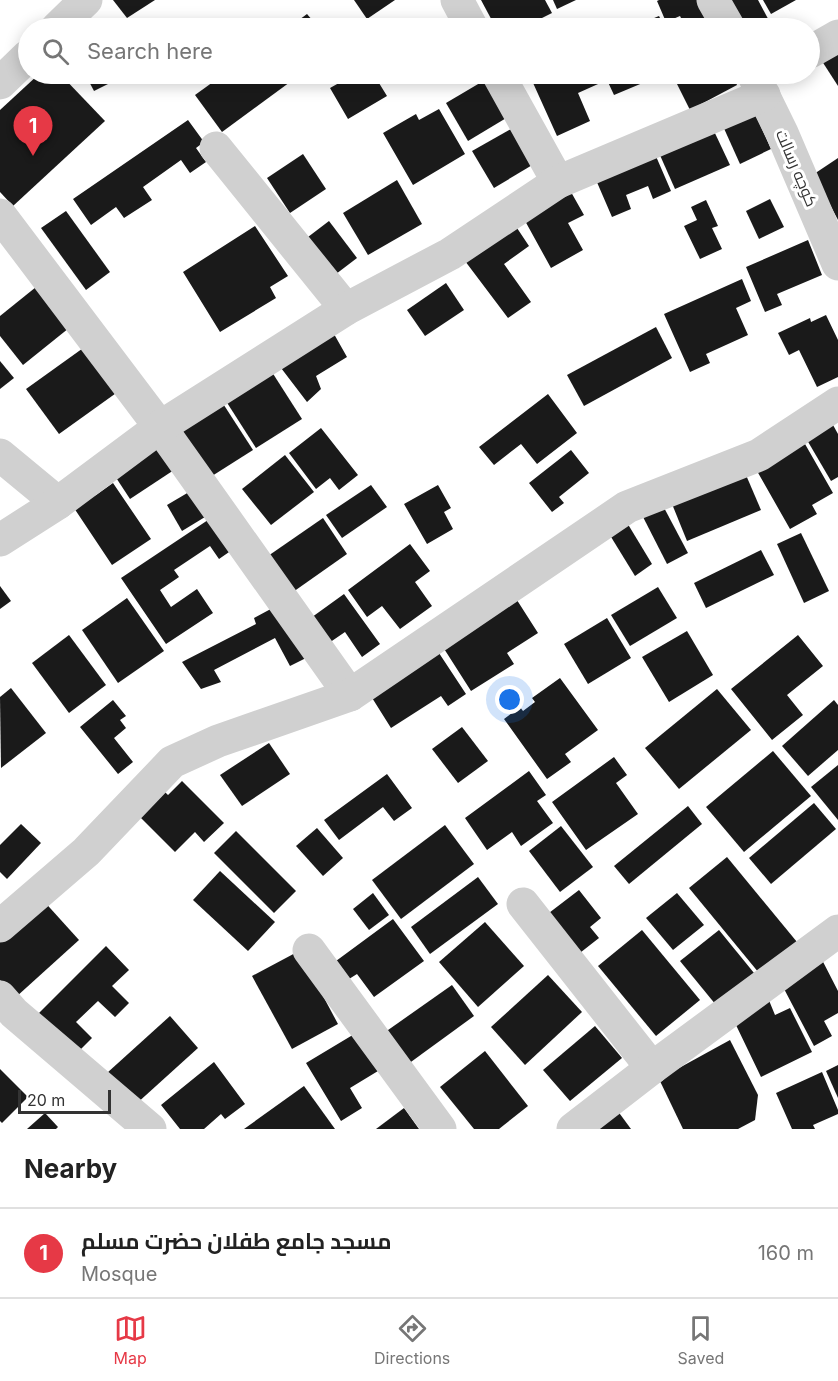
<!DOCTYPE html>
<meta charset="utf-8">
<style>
body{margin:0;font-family:Inter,Cairo,sans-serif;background:#f2f2f2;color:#222}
.scale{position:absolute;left:18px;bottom:15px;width:93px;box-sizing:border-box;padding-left:6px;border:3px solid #333;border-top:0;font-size:16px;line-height:21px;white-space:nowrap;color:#333;-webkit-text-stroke:4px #fff;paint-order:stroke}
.you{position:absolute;left:510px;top:700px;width:21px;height:21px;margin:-15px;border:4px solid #fff;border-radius:50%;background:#1a73e8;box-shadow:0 0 0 9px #1a73e833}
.badge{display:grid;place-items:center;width:39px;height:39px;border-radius:50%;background:#e63946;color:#fff;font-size:20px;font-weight:700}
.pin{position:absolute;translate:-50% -50px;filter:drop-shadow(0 2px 3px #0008)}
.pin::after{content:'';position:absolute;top:32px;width:21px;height:18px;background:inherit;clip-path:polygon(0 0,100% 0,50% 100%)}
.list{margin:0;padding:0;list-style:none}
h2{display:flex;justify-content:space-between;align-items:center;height:78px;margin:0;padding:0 24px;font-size:26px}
h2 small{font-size:20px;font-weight:400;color:#767676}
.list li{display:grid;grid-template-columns:39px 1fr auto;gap:18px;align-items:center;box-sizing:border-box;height:90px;padding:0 24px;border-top:2px solid #e0e0e0}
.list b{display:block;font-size:22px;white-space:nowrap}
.list p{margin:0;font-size:20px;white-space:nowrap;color:#767676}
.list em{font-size:20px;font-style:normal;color:#767676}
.icon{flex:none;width:33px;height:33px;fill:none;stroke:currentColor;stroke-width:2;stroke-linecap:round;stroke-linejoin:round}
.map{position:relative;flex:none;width:838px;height:1129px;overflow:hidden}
.search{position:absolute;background:#fff;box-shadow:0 3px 15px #0003;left:18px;right:18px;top:18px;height:66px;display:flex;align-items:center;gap:15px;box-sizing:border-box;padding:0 21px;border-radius:33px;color:#767676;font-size:22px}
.sheet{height:168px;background:#fff}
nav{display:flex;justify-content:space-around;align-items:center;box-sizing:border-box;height:84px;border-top:2px solid #e0e0e0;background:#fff;font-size:16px;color:#767676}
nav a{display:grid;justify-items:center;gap:3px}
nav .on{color:#e63946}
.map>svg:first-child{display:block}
.building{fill:#1a1a1a}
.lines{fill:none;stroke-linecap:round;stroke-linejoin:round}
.street{stroke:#d0d0d0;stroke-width:33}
.labels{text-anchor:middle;stroke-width:6;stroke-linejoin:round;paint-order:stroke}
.street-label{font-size:16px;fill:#333;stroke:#fff}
</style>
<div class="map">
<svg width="838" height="1129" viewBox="0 0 838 1129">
<rect width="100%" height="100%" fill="#fff"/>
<g class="building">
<polygon points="113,0 155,0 127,18"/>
<polygon points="354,0 395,0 367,19"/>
<polygon points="481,0 545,0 552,13 522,28 496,28"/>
<polygon points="553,0 576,0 557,9"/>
<polygon points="659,0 700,0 713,28 686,28 680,16 666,22 657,1"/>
<polygon points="729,0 758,0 773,28 743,28"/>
<polygon points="763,0 796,0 771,14"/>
<polygon points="307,14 319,28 288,28"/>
<polygon points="455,15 463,28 432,28"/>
<polygon points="659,16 665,28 630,28"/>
<polygon points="838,43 838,86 818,55"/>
<polygon points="39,74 60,74 105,121 13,206 0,192 0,110"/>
<polygon points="85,74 123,74 124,76 94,91"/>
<polygon points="224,74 301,74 222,132 195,95"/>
<polygon points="355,74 396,74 379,83 387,96 348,119 330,88"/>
<polygon points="529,74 642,74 645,82 614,95 607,80 578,93 590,121 557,136"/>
<polygon points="682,74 732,74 737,85 690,110 674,78"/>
<polygon points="490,77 513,114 468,141 446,103"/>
<polygon points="439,109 465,154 413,185 383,133 416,114 419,120"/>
<polygon points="753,109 771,149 740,164 722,124"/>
<polygon points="188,120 204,142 196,148 206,162 190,173 181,160 143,187 152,200 124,218 116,207 91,225 73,199"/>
<polygon points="518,125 539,161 494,188 472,151"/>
<polygon points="713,129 730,165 675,189 659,153"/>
<polygon points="303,154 326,189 290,213 267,178"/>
<polygon points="655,154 671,191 653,199 648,186 626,195 631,209 612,217 596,180"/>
<polygon points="838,158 838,220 814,174"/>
<polygon points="397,180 422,224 368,255 343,213"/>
<polygon points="571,192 584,215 568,223 583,250 551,268 524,219"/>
<polygon points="770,199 784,227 759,239 746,211"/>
<polygon points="706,200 718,226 712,228 722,249 700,259 684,226 697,220 691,207"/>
<polygon points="66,211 110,272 86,290 41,228"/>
<polygon points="329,221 357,258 336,274 308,237"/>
<polygon points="515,225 529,246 504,264 531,302 508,318 462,257"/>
<polygon points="255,226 288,276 270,287 276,298 220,332 183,272"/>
<polygon points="808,240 822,275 777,294 782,305 765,312 746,267"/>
<polygon points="742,279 751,301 736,308 748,335 706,354 710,363 690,372 664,314"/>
<polygon points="41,283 74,324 23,365 0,336 0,316"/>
<polygon points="446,283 464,310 425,336 407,310"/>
<polygon points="826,315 838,340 838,377 817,387 799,350 789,355 778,333 810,318 811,322"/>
<polygon points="656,327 672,358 584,406 567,375"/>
<polygon points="334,334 347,357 316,376 321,389 307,402 278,364"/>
<polygon points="86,346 119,391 59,434 26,389"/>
<polygon points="0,361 14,378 0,389"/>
<polygon points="270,369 302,419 256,448 224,398"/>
<polygon points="548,394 577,433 537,464 521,444 494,465 479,447"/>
<polygon points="220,399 253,450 212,476 173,428"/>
<polygon points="833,425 838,434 838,477 831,481 807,440"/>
<polygon points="321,428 358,475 339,490 330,478 316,489 289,453"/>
<polygon points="158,439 177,468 130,499 111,470"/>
<polygon points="805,444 833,493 812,505 817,514 790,529 757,471"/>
<polygon points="571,450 589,473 559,497 564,503 552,512 529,483"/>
<polygon points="285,455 314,492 271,525 242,489"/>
<polygon points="743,468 761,510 687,541 670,499"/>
<polygon points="113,483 151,539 112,565 70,502 96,495"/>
<polygon points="371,485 387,507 342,538 326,515"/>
<polygon points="438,485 451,508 444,512 453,529 427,544 404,504"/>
<polygon points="189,492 205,517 182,531 167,505"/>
<polygon points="661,502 688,553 667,564 641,513"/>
<polygon points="211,518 232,550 219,559 210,546 174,570 179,577 160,590 171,607 197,589 213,613 166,644 121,578"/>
<polygon points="323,518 347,554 293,592 268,556"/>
<polygon points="626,521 652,564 635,576 608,532"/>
<polygon points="801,533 829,591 804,603 777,544"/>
<polygon points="410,544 430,571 415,582 432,606 400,629 382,606 367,617 348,590"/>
<polygon points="761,550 774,575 706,608 694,583"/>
<polygon points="0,586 11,601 0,609"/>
<polygon points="658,587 677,618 630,646 611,615"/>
<polygon points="344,594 380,644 362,657 345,632 326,645 308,620"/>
<polygon points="515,597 538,633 507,653 514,664 471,691 441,644"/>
<polygon points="127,598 164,651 118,683 82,630"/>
<polygon points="280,604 308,657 290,666 275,638 214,670 221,682 201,689 182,662 256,624 254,618"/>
<polygon points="607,618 631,658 588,684 564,644"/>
<polygon points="687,631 713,675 669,702 642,657"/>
<polygon points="69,635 106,685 69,713 32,663"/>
<polygon points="798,635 823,666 787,695 803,715 772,740 731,689"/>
<polygon points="437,650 466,694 448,706 441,696 391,728 369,693"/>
<polygon points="560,678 598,730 565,754 571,762 547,779 504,719 520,707 523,711 535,702 532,698"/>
<polygon points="11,688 46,733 1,768 0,697"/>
<polygon points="717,689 751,730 679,789 645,748"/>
<polygon points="113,700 126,716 120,720 126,728 114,738 133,762 118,774 80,727"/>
<polygon points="834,700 838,705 838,750 808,776 782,746"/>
<polygon points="462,727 488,761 458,783 432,749"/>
<polygon points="269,743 290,774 242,806 220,775"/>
<polygon points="773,751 811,796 744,852 706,807"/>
<polygon points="614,757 627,775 616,783 638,814 586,850 552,802"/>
<polygon points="838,765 838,820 811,787"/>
<polygon points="529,771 546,795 537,801 553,823 521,846 512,832 487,850 465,818"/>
<polygon points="387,774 412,808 394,821 383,807 339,840 324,820"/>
<polygon points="182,781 224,823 204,842 195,832 175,852 137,814 162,789 168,795"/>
<polygon points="814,803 836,829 771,884 749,858"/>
<polygon points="688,806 702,824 629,884 614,866"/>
<polygon points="21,824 41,843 7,879 0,872 0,845"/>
<polygon points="445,825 474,864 401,919 372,880"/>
<polygon points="561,826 593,867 560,892 529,851"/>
<polygon points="317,828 343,858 323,876 296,846"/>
<polygon points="236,831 296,891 274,913 214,853"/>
<polygon points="727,857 797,942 759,973 689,888"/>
<polygon points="220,871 275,922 248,951 193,900"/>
<polygon points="478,877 498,904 430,954 411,927"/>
<polygon points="579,890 601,918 590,927 599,938 576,956 545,916"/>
<polygon points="373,893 389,915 369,930 353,909"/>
<polygon points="677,893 704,925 673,950 646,918"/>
<polygon points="41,898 79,940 16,997 0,980 0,935"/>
<polygon points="393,919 424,961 374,997 357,974 349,979 336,961"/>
<polygon points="485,922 524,966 478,1007 439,962"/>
<polygon points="642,930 700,1000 656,1036 598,966"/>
<polygon points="719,930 754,973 716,1005 680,961"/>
<polygon points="106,946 129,970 112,986 129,1003 115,1017 98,1001 76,1022 92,1038 74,1056 35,1017"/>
<polygon points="299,951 338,1024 292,1049 252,976"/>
<polygon points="819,954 838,991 838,1013 824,1021 832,1036 814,1046 782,985"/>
<polygon points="548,975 582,1012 525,1065 491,1027"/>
<polygon points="452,985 474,1016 404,1067 381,1035"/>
<polygon points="768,998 775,1015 790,1008 812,1052 761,1077 735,1023"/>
<polygon points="170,1016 198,1048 135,1105 107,1073"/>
<polygon points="595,1026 622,1058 570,1101 543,1070"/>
<polygon points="356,1033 378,1071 350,1088 362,1108 341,1121 306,1063"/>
<polygon points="730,1040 758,1095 755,1120 738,1129 683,1129 659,1079"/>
<polygon points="485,1051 528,1106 499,1129 474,1129 440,1087"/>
<polygon points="214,1062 245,1104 225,1119 221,1114 204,1129 180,1129 161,1105"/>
<polygon points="838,1065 838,1098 826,1071"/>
<polygon points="0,1069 28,1097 2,1123 0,1121"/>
<polygon points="822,1072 838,1110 838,1114 813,1125 815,1129 792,1129 776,1093"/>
<polygon points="304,1086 335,1129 244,1129"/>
<polygon points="404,1108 419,1129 376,1129"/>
<polygon points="617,1110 631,1129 591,1129"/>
<polygon points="45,1113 58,1127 56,1129 27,1129"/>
</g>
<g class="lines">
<g class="street">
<polyline points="457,0 472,28"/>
<polyline points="713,0 729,28"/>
<polyline points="57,28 86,0"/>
<polyline points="810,52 838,36"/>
<polyline points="498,74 558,182"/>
<polyline points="753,74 782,133 838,264"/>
<polyline points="0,83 28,56"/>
<polyline points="216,148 346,309"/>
<polyline points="0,215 160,427 350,695"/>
<polyline points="0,455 58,503"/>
<polyline points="0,540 58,503 160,427 346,309 450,254 558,182 764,95"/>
<polyline points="523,904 652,1068"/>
<polyline points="0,926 86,852 172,762 218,741 350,695 627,507 759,455 838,403"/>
<polyline points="309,950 440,1129"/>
<polyline points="0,997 14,1013 150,1129"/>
<polyline points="573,1129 652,1068 838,931"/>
</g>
</g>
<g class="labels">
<g class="street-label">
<text transform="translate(797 168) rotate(67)" y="6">کوچه رسالت</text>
</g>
</g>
</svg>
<div class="scale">20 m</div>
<div class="you"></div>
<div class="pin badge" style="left:33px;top:156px">1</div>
<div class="search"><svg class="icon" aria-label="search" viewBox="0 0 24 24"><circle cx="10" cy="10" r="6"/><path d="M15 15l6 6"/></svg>Search here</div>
</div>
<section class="sheet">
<h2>Nearby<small></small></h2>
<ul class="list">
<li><span class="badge">1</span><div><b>مسجد جامع طفلان حضرت مسلم</b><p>Mosque</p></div><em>160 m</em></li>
</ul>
</section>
<nav>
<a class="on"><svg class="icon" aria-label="map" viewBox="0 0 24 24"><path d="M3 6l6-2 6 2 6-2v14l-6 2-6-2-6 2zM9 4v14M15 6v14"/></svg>Map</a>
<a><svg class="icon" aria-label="directions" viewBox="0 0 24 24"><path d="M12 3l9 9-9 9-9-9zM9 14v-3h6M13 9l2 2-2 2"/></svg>Directions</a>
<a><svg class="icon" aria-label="saved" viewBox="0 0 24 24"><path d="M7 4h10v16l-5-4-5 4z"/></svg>Saved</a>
</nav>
